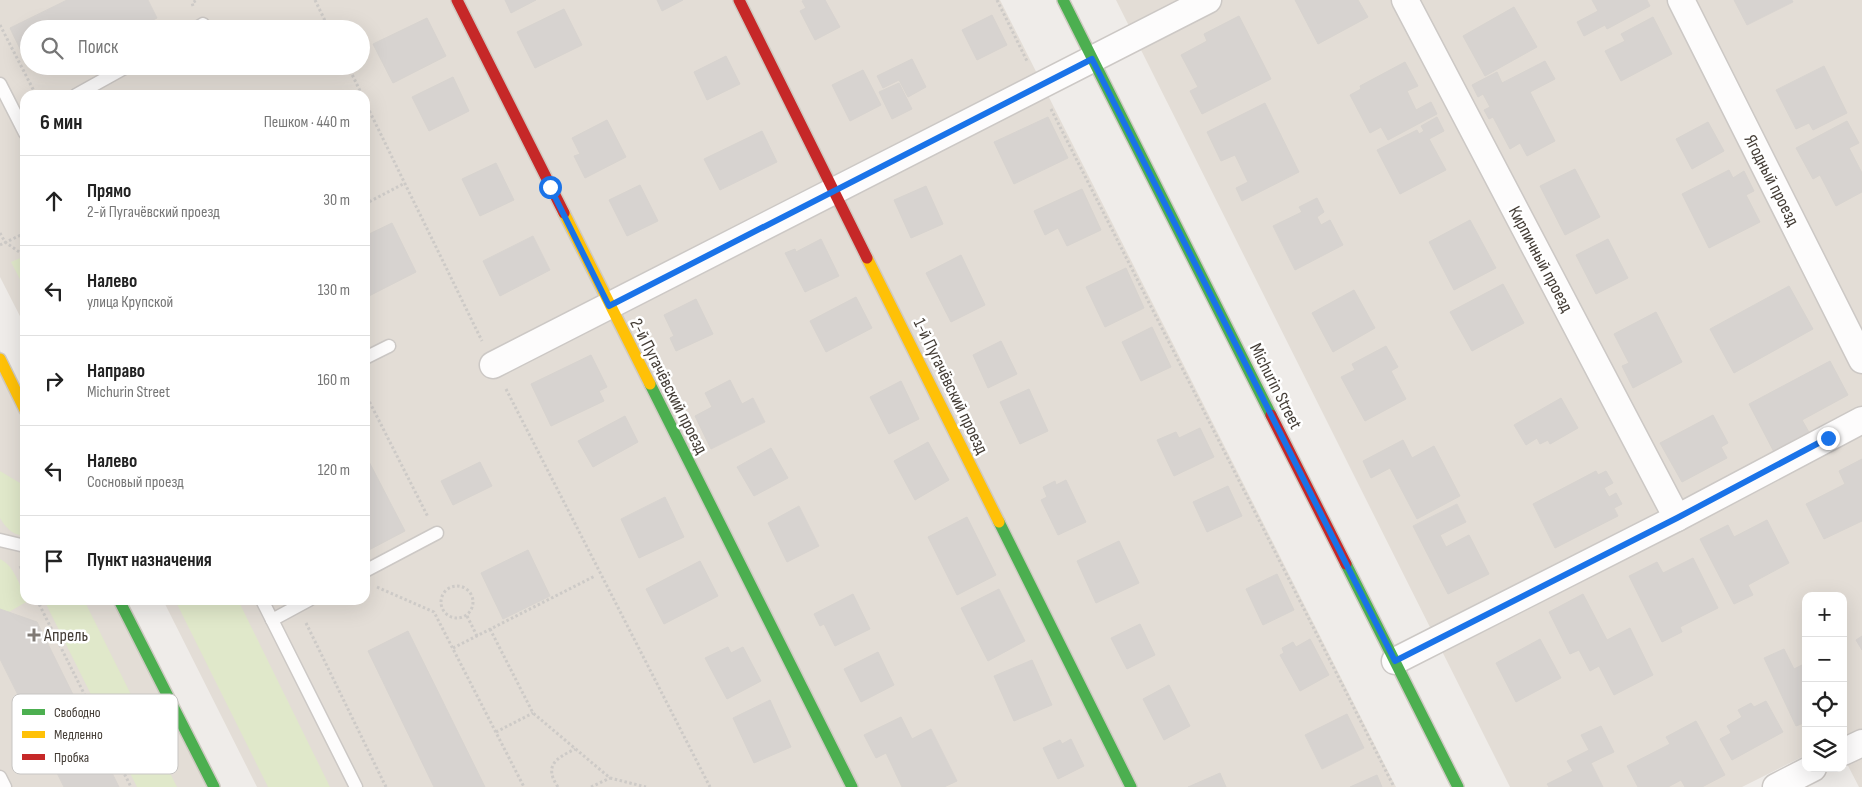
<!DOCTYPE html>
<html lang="ru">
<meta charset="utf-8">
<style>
body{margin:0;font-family:"Sofia Sans Condensed",sans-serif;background:#f6f6f6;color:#222}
.controls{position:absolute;right:15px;bottom:15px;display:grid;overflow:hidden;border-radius:10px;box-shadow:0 5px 20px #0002}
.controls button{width:45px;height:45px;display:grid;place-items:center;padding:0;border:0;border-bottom:1px solid #e0e0e0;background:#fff;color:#222;font:25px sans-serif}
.stop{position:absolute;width:15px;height:15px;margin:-11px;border:4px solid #1a73e8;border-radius:50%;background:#fff}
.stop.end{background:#1a73e8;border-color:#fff;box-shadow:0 1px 5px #0008}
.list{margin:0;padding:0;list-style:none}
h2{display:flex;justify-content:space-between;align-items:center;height:65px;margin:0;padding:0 20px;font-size:21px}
h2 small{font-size:16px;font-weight:400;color:#767676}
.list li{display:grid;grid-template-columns:32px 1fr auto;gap:15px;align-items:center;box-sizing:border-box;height:90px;padding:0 20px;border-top:1px solid #e0e0e0}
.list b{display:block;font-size:19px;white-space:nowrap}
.list p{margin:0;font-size:16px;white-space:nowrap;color:#767676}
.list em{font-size:16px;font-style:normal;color:#767676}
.icon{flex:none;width:28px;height:28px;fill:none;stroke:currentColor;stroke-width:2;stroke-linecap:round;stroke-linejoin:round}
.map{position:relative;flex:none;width:1862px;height:787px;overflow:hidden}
.search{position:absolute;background:#fff;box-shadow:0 5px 20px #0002;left:20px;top:20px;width:350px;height:55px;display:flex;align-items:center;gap:12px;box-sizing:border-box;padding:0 18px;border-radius:28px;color:#767676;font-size:19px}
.panel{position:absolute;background:#fff;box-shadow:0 5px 20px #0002;left:20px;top:90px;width:350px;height:515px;border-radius:15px}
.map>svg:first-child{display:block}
.residential{fill:#e3ddd6;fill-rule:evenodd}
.green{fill:#e0e8ca}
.building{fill:#d7d3d0;stroke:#d7d3cf}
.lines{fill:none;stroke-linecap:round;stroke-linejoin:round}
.lane-casing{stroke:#ccc8c5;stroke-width:15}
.street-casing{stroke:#ccc8c5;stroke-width:29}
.fast-casing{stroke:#cfcac2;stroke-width:14}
.slow-casing{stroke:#cfcac2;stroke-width:14}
.jam-casing{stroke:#cfcac2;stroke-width:14}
.path{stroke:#cdcac7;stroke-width:3;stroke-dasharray:2.5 2.5;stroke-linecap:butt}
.lane{stroke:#fdfcfc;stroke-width:12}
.street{stroke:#fdfcfc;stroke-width:26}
.fast{stroke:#4caf50;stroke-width:11}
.slow{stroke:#ffc107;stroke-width:11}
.jam{stroke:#c62828;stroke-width:11}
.route{stroke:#1a73e8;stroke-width:6}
.poi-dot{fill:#807a75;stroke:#fff;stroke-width:2}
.labels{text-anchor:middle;stroke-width:5;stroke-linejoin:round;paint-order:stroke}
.street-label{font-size:18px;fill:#443d36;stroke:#fff}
.poi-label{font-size:18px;fill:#443d36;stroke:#fff;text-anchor:start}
.key{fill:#fff;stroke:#c7c5c3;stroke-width:1}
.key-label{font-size:14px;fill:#443d36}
</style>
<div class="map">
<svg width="1862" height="787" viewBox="0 0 1862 787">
<rect width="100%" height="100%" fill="#efece9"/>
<g class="residential">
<path d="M0 0H1000L1396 787H257L163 600H365V95H25V326L0 277ZM29 29H361V66H29Z"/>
<polygon points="1116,0 1862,0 1862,787 1859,787 1843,756 1843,596 1806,596 1806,755 1742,787 1510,787"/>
<polygon points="0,350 25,400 25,600 125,600 219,787 0,787"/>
</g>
<g class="green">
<polygon points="25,256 25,289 11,262"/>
<path d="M0 471 25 486V535C14 537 5 527 0 518Z"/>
<path d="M0 559C14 566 18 582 25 596V600L28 601 0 617Z"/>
<polygon points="44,600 84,600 177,787 137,787"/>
<polygon points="175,600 238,600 330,787 268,787"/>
</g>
<g class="building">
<polygon points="67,0 148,0 157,18 135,29 29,29 29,55 24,57 10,28"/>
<polygon points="505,0 536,0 511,13"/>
<polygon points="657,0 683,0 662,11"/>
<polygon points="804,0 825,0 840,27 815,40 800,11 806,8 802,1"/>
<polygon points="1295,0 1358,0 1368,17 1318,44"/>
<polygon points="1592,0 1647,0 1650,6 1607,29 1605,25 1584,36 1577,22 1598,11"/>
<polygon points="1734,0 1792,0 1793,2 1747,25"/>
<polygon points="1514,7 1537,47 1485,76 1463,36"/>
<polygon points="564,9 582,45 535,68 517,32"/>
<polygon points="992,15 1007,45 977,60 962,30"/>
<polygon points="1239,16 1271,79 1202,114 1190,91 1198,87 1181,55 1207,41 1204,34"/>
<polygon points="1653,17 1672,54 1621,81 1605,51 1625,41 1621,34"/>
<polygon points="427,18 446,56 393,83 373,44"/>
<polygon points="726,56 740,84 707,100 694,72"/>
<polygon points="912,59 926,87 908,97 899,80 883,88 877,76"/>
<polygon points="1545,61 1555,79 1530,92 1555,141 1527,156 1520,143 1510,149 1493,117 1489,119 1484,110 1490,107 1483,94 1478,97 1472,85 1497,72 1502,83"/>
<polygon points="1405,62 1418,86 1407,91 1416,110 1431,102 1437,114 1388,140 1381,127 1370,133 1350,95 1361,89 1360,86"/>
<polygon points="37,66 60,66 42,75"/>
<polygon points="1824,66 1847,113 1813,130 1809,123 1796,129 1776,90"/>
<polygon points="863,70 881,105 850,121 832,85"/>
<polygon points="453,77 469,111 429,131 412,97"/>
<polygon points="899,83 912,109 892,119 879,92"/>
<polygon points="1265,103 1299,172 1242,201 1236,188 1248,182 1235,155 1221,161 1207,132"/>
<polygon points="1048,117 1068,158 1014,184 994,142"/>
<polygon points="1437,117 1444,131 1429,139 1446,170 1400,194 1377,150 1417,130 1419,134 1424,131 1421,126"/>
<polygon points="607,120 626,157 585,178 574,156 580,154 572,138"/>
<polygon points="1847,121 1859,143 1849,148 1862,173 1862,192 1836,206 1820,175 1813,179 1796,148"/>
<polygon points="1708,122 1724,151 1692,169 1676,139"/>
<polygon points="762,131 777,162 720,190 704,159"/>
<polygon points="496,163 514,200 480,216 462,179"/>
<polygon points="1575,169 1600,217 1565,235 1540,186"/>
<polygon points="1729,170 1733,178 1744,171 1754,191 1746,195 1760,222 1709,248 1682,194"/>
<polygon points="640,185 658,221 627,236 609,200"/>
<polygon points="926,186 943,224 911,238 894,200"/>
<polygon points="1082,189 1101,230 1067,246 1058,228 1045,235 1034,211"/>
<polygon points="1317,198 1324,212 1317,217 1321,225 1330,220 1343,245 1295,270 1273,226 1302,212 1299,207"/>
<polygon points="1470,220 1496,268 1454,290 1429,242"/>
<polygon points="392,223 416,272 365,298 365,236"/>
<polygon points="533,236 550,270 500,296 483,261"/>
<polygon points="821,239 839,276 805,292 785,253 795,249 796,252"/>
<polygon points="1608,239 1628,278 1596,294 1576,255"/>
<polygon points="961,255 985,305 951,322 926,273"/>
<polygon points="1126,268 1144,308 1105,327 1086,287"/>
<polygon points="1503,284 1524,323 1472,351 1450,312"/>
<polygon points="1789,286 1813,329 1734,373 1710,329"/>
<polygon points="1354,290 1375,328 1333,352 1312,313"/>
<polygon points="856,297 872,328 826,352 810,321"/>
<polygon points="696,299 713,334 676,351 670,338 674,336 664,315"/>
<polygon points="1656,312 1682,362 1633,388 1622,366 1629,363 1614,334"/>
<polygon points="1152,327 1171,367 1141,381 1122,342"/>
<polygon points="1001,341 1017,374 988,388 973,355"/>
<polygon points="1386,346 1398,367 1391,371 1406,399 1365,421 1341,377 1355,370 1352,364"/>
<polygon points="591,355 607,387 599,391 604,401 551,426 531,384"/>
<polygon points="1830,361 1848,395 1802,420 1810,434 1774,452 1749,404"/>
<polygon points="730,380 742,404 753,398 765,422 711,449 695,416 712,407 705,393"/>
<polygon points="901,381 919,419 889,434 870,397"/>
<polygon points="1029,389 1048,431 1020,444 1000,402"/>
<polygon points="1561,398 1578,428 1550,444 1548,440 1540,444 1537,438 1526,445 1514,425"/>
<polygon points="1713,415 1728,443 1721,447 1727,458 1682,482 1660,443"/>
<polygon points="625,416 638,442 593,467 578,441"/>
<polygon points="1200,428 1214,457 1174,476 1157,440 1176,432 1179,438"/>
<polygon points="1403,440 1412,458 1434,446 1460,496 1417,519 1390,468 1371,478 1363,461"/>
<polygon points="928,442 949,480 915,500 894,461"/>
<polygon points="771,448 788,478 754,496 737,467"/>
<polygon points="365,454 405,531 365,552"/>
<polygon points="1862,459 1862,521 1824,539 1806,504 1845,484 1839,471"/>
<polygon points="480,462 492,486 453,505 441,481"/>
<polygon points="1596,471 1598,475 1606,471 1613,483 1604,488 1609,497 1616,493 1622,504 1614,508 1618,516 1555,548 1533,504"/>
<polygon points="1066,480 1086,522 1058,535 1041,500 1047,497 1043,487 1055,481 1056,485"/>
<polygon points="1228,486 1242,516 1207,532 1193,502"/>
<polygon points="665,497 684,537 639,558 621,519"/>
<polygon points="1457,504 1466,522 1440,535 1446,547 1469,535 1489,574 1448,594 1413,526"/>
<polygon points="799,506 819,546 787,562 768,523"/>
<polygon points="967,517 996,575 957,595 928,537"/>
<polygon points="1767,520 1789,563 1748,585 1753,595 1734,604 1700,539 1728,525 1734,537"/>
<polygon points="1119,541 1139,583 1096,603 1077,561"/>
<polygon points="528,550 550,596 503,619 481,573"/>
<polygon points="1693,558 1718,608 1680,627 1682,632 1662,642 1629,576 1657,562 1663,573"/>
<polygon points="700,561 718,596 664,624 646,589"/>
<polygon points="1277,574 1294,610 1263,625 1246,589"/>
<polygon points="999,589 1025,641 988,661 961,608"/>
<polygon points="853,594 870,629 835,646 824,624 820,626 814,614"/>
<polygon points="1583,594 1607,640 1630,628 1653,675 1614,695 1599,666 1590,671 1579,650 1570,654 1549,612"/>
<polygon points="0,609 37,622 119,787 64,787 0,659"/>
<polygon points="1140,624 1155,655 1127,669 1111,638"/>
<polygon points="408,631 485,787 434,787 368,651"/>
<polygon points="1862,636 1862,650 1856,640"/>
<polygon points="1310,639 1329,675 1300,691 1280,655 1284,653 1282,648 1293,642 1296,647"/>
<polygon points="1540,639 1561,678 1516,702 1496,663"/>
<polygon points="728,647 731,653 743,647 761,681 727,699 705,658"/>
<polygon points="1784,649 1794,669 1806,663 1806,722 1796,726 1764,658"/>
<polygon points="878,652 894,685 861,702 844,669"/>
<polygon points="1032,660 1052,705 1014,721 994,676"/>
<polygon points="1169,685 1190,726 1164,740 1143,699"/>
<polygon points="770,700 791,747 754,763 733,718"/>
<polygon points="1766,701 1783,732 1732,760 1720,739 1731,733 1727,726 1742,717 1738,710 1751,703 1754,707"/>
<polygon points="1347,714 1364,748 1322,769 1305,735"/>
<polygon points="901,717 912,739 931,729 957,781 944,787 902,787 886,753 876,758 864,735"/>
<polygon points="1696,721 1725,775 1702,787 1685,787 1681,780 1668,787 1638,787 1627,766 1670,744 1666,737"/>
<polygon points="1601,726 1614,752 1591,763 1603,787 1549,787 1547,784 1573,771 1567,761 1589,750 1581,735"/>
<polygon points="1071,739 1084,766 1058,779 1043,748 1060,740 1062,744"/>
<polygon points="1220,773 1226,787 1188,787"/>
<polygon points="1377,775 1382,787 1350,787"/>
</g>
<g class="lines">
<g class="lane-casing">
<g id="lane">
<polyline points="195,29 203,24"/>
<polyline points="0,84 25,133"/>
<polyline points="76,95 128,66"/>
<polyline points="365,358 389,346"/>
<polyline points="0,540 25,546"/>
<polyline points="365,571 437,533"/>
<polyline points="262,600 356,787"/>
<polyline points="272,620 309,600"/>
<polyline points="0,777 5,787"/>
</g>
</g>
<g class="street-casing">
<g id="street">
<polyline points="1405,0 1677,518"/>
<polyline points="1681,0 1862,360"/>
<polyline points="493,365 1208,0"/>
<polyline points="1395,661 1677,518 1862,420"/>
<polyline points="1843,752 1862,743"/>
<polyline points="1776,787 1813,768"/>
</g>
</g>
<g class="fast-casing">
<g id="fast">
<polyline points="1063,0 1271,415"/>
<polyline points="650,384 852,787"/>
<polyline points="999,522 1131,787"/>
<polyline points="1346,564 1458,787"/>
<polyline points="119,600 214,787"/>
</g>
</g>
<g class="slow-casing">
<g id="slow">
<polyline points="564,213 650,384"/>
<polyline points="867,258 999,522"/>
<polyline points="0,359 25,410"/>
</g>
</g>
<g class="jam-casing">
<g id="jam">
<polyline points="457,0 564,213"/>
<polyline points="739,0 867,258"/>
<polyline points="1271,415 1346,564"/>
</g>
</g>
<g class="path">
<polyline points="315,0 329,29"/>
<polyline points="997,0 1027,61"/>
<polyline points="193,6 192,3 197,0"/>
<polyline points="0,25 36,95"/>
<polyline points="348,66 362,95"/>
<polyline points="365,102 482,341"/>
<polyline points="1051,109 1394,787"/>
<polyline points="365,204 405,183"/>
<polyline points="0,233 5,242 25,256"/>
<polyline points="0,245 25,233"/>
<polyline points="506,389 710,787"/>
<polyline points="365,393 428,517"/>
<polyline points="20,566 25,577"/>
<circle cx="457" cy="602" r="16"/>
<polyline points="377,587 434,612 524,787"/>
<polyline points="37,600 131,787"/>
<polyline points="467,616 477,636"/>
<polyline points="306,623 386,787"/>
<polyline points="490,629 533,713 610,778 646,787"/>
<polyline points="453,648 595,576"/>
<polyline points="496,732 533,713"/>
<path d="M558 787C543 765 557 758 575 749"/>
<polyline points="591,787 610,778"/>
</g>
<use href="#lane" class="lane"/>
<use href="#street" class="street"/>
<use href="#fast" class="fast"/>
<use href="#slow" class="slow"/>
<use href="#jam" class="jam"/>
</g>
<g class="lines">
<polyline class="route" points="550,187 609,306 1092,59 1395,661 1677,518 1828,438"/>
</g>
<path class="poi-dot" d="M31.5 627.5h5v5h5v5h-5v5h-5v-5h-5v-5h5z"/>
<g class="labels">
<g class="street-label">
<text transform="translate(1772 180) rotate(63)" y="6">Ягодный проезд</text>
<text transform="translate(1541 259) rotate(62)" y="6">Кирпичный проезд</text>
<text transform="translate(669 386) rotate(63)" y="6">2-й Пугачёвский проезд</text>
<text transform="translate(951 386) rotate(64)" y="6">1-й Пугачёвский проезд</text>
<text transform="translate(1276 386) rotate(63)" y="6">Michurin Street</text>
</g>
<g class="poi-label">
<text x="44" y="641">Апрель</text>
</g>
</g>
<rect x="12" y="694" width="166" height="80" rx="8" class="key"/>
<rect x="22" y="709" width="23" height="6" fill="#4caf50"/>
<rect x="22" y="731" width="23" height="7" fill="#ffc107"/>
<rect x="22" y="754" width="23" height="6" fill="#c62828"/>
<g class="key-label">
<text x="54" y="717">Свободно</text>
<text x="54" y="739">Медленно</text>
<text x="54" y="762">Пробка</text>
</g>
</svg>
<div class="controls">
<button>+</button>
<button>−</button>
<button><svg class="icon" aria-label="locate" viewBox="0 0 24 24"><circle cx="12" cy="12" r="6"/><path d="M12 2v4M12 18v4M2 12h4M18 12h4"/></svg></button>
<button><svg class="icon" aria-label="layers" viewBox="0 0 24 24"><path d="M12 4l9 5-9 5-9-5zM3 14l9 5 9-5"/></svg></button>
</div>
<div class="stop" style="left:550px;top:187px"></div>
<div class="stop end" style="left:1828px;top:438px"></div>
<div class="search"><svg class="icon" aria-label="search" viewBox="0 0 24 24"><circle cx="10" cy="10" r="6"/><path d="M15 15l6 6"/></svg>Поиск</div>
<section class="panel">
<h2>6 мин<small>Пешком · 440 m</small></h2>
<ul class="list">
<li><svg class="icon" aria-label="ahead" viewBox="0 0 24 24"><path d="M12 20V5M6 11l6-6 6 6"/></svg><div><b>Прямо</b><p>2-й Пугачёвский проезд</p></div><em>30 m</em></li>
<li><svg class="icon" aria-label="left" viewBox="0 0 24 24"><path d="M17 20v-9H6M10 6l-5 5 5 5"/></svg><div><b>Налево</b><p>улица Крупской</p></div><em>130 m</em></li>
<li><svg class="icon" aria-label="right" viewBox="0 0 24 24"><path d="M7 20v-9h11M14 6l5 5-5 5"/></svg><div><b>Направо</b><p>Michurin Street</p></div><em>160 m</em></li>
<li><svg class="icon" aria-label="left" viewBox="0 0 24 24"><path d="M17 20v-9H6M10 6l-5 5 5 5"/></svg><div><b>Налево</b><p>Сосновый проезд</p></div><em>120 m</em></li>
<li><svg class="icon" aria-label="arrive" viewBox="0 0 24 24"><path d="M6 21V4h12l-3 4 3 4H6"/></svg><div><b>Пункт назначения</b></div></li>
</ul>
</section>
</div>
